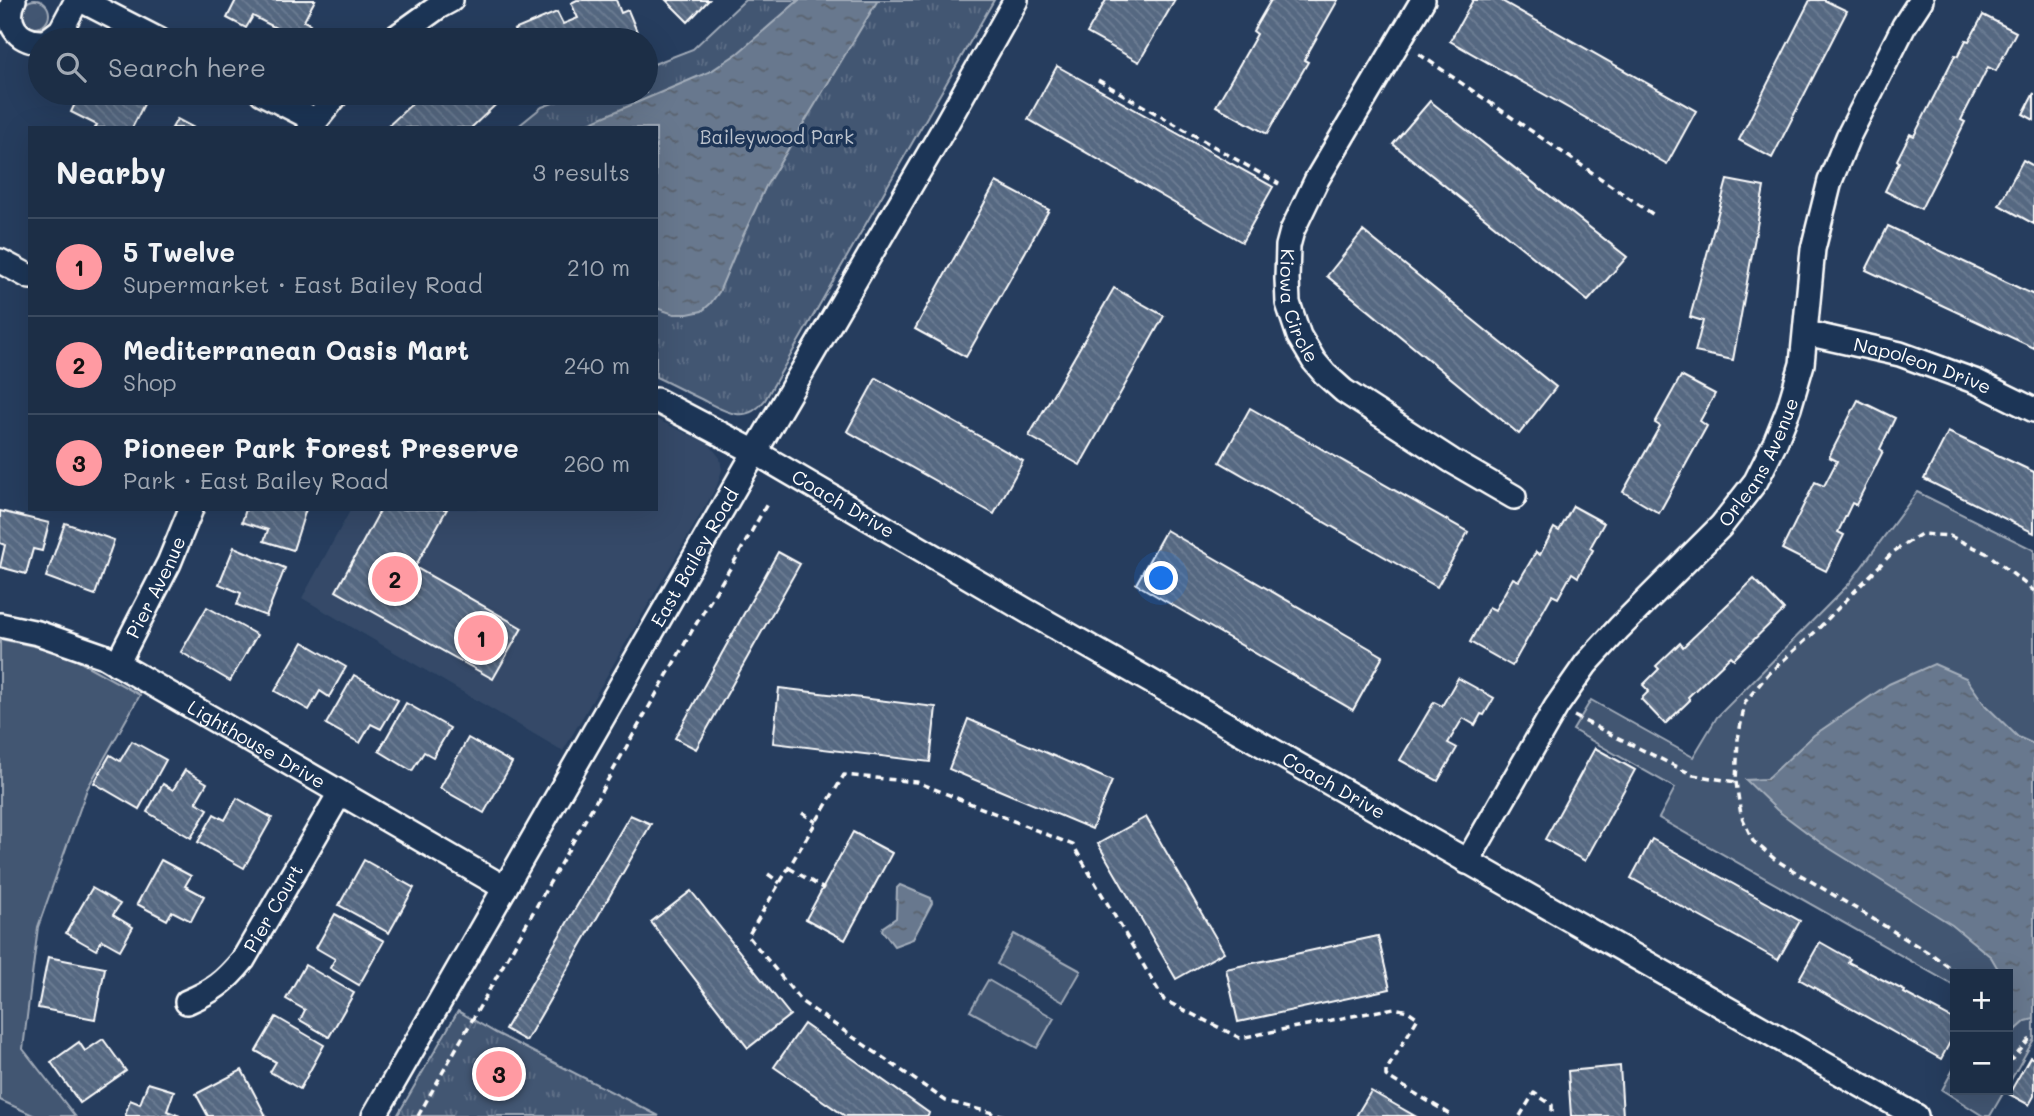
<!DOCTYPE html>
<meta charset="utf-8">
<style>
body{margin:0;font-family:Mali,sans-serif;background:#25364d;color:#f1f3f6}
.controls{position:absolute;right:21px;bottom:21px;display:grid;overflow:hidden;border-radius:0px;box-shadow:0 7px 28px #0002}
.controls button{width:63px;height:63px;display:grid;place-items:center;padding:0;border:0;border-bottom:2px solid #3a4a5f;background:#1c2e46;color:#f1f3f6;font:35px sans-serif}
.you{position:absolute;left:1162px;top:579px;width:24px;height:24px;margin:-18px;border:5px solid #fff;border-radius:50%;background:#1a73e8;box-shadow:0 0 0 10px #1a73e833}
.badge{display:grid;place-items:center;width:46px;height:46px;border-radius:50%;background:#ff9aa2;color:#111;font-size:23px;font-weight:700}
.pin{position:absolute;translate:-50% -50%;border:4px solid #fff;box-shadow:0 2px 7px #0006}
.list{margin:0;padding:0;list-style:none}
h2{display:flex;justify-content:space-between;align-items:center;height:91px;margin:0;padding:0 28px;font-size:30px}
h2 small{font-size:23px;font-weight:400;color:#a0a8b3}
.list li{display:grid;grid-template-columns:46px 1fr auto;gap:21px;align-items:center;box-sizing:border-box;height:98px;padding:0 28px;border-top:2px solid #3a4a5f}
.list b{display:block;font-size:26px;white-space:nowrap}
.list p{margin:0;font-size:23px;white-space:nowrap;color:#a0a8b3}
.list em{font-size:23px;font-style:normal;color:#a0a8b3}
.icon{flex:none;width:38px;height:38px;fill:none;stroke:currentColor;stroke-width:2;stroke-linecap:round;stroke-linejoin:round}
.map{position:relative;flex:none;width:2034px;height:1116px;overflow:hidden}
.search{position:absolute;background:#1c2e46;box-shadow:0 7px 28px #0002;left:28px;top:28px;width:630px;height:77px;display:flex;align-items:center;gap:18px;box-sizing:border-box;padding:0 24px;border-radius:38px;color:#a0a8b3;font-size:26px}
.panel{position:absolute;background:#1c2e46;box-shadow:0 7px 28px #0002;left:28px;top:126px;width:630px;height:385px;border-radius:0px}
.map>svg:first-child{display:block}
.built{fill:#344a68}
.grass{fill:#425672;stroke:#a0aab8;stroke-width:2}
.park{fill:url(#park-tufts);stroke:#a0aab8;stroke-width:2}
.water{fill:url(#water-ripples);stroke:#a4aebb;stroke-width:2}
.building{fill:url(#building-back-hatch);stroke:#fff;stroke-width:2}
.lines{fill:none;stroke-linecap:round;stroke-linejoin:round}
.minor-casing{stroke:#fff;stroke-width:28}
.path{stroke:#fff;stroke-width:3.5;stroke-dasharray:7 5;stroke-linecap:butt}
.minor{stroke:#1d3557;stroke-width:23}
.labels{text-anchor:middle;stroke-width:7;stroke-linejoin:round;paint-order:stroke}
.park-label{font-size:19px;fill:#bdc4ce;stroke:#1d3557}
.street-label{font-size:19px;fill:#fff;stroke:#1d3557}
</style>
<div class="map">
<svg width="2034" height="1116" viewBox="0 0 2034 1116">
<defs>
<pattern id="park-tufts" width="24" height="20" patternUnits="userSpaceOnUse" patternTransform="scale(1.75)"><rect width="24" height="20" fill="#425672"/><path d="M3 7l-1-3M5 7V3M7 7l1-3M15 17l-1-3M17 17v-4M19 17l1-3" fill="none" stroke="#5e6f87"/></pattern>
<pattern id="water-ripples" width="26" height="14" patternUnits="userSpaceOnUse" patternTransform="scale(1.75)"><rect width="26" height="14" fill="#67788e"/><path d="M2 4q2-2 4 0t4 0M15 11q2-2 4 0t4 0" fill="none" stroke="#5a626d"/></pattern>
<pattern id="building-back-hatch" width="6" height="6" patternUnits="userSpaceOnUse" patternTransform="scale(1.75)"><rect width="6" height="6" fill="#556781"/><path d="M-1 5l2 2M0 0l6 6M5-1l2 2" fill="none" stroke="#6e7e94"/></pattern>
</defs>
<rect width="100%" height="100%" fill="#263d5e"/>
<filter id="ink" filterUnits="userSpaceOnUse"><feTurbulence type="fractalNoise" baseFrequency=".0143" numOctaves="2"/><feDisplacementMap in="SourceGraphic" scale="14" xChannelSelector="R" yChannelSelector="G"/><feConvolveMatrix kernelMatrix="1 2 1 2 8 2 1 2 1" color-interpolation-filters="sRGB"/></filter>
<g filter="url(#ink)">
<polygon class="built" points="656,419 709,444 720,458 722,470 717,486 563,751 302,598 351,509 656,509"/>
<g class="grass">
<circle cx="35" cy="14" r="14"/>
<polygon points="1917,492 2034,550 2034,1039 2008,1085 2008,974 1955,974 1955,986 1659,818 1675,788 1573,730 1591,700 1693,757 1717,717 1849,584"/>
<polygon points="0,639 53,650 73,658 140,695 87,789 38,927 23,1049 75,1116 35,1116 0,1100"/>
<polygon points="1014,934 1081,971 1063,1002 997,964"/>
<polygon points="988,980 1054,1018 1037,1048 970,1011"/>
<polygon points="1955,1066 1955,1090 2005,1090 1990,1116 1983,1116 1942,1090"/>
</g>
<g class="park">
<path d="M745 0H994L765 400C745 426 725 411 701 399 686 392 671 384 656 377V128H516L542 107 580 93H646V67L693 49Z"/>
<polygon points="458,1011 496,1033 659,1116 397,1116"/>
</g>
<g class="water">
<polygon points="799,0 878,0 766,186 737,249 719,292 710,304 702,311 688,314 674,314 656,308 656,128 577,128 711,71 738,53"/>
<path d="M1934 664 1966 678 1985 705 2018 737 2034 744V1019L2026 1021 2008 1037C2008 1029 2011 1023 2012 1015 2013 1002 2008 987 2008 974H2001L1991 957 1952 925 1821 843 1777 810 1746 780 1767 779 1814 735 1889 684Z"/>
<polygon points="900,885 931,898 932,903 913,939 894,946 882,930 883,927 896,918 897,888"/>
</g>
<g class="building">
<polygon points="236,0 315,0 304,21 310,24 302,40 277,40 271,37 276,28 253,16 246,28 227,18"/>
<polygon points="577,0 616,0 621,13 628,10 640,39 637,40 519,40 514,30 557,12 563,24 578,18 571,3"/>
<polygon points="666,0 709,0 688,22"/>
<polygon points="1106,0 1175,0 1139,62 1087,33"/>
<polygon points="1271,0 1338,0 1304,60 1308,62 1267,134 1216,106 1257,34 1253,31"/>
<polygon points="1473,0 1500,0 1696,111 1667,164 1450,41"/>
<polygon points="1810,0 1824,0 1847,11 1772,158 1739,140"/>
<polygon points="1983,15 2016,32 1996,71 1988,67 1961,120 1965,122 1921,209 1885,191 1899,162 1897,160 1910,134 1914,136 1955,55 1958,56 1966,40 1969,41"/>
<polygon points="1057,66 1273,187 1242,242 1028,119"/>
<polygon points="80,93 141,93 148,96 132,128 95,128 97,125 71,112"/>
<polygon points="417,93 438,93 446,101 454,93 508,93 471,128 386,128 415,101 412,98"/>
<polygon points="2034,93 2034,120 2023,114"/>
<polygon points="1430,101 1627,257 1588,301 1393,144"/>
<polygon points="177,119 194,128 172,128"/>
<polygon points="2023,160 2034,166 2034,224 1999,205"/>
<polygon points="1727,180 1764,187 1733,360 1695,352 1703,321 1690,317"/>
<polygon points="996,182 1049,210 966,357 915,329"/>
<polygon points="1888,226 2034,295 2034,348 1866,270"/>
<polygon points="1363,231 1556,387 1519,434 1327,276"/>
<polygon points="1114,288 1164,316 1080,465 1029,436"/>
<polygon points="1681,376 1715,394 1700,421 1707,426 1659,513 1623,492 1660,426 1655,423"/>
<polygon points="876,378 1023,461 994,514 847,431"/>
<polygon points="1858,400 1895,418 1880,449 1883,451 1856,505 1852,503 1838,532 1844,535 1826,571 1782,549 1815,482 1824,486 1837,461 1829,457"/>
<polygon points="1250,408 1468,532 1437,587 1220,462"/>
<polygon points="1948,432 2034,472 2034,533 1924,479"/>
<polygon points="1573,506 1604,523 1590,548 1593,550 1578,577 1572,573 1558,598 1552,595 1512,666 1470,642 1489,607 1495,610 1513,578 1519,581 1536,552 1540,555 1554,528 1559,531"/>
<polygon points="246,509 306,509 293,550 264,541 268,530 242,522"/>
<polygon points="381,509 447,509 415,567 522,628 493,679 336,591"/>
<polygon points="0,511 49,523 42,551 33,549 26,574 0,567 5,545 0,543"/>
<polygon points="65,523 114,540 95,595 46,577"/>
<polygon points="1166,530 1383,656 1353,710 1136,584"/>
<polygon points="234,547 285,568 266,616 237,605 241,593 219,584"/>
<polygon points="778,552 800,564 696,749 675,738"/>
<polygon points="1754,579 1784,610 1734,659 1731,656 1688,697 1690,700 1665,724 1641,699 1649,691 1643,685 1659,669 1656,666 1680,643 1683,647"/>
<polygon points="207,607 257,635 230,681 181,652"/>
<polygon points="303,642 346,667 329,697 320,691 309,710 275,691"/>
<polygon points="354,675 398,700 381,729 371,724 360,743 326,724"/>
<polygon points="1458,678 1494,698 1484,715 1481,714 1475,725 1463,718 1448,743 1457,748 1438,781 1400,760 1434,702 1442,706"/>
<polygon points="779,688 936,707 930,762 773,743"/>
<polygon points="406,703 450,728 433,757 424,752 412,771 379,751"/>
<polygon points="968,719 1112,781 1092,829 949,769"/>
<polygon points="468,738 512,763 484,813 440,788"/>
<polygon points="132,741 166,760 139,809 94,783 110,755 120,761"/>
<polygon points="1595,748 1635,770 1585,861 1545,839"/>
<polygon points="185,770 207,783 196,802 208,809 191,838 147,812 163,784 173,790"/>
<polygon points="237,798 272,818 244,868 198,842 214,814 225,820"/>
<polygon points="630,815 651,824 526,1041 505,1029"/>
<polygon points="1146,817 1224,952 1176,979 1098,844"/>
<polygon points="853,832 892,853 845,940 806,919"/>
<polygon points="1652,839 1800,921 1778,960 1631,878"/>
<polygon points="161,860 191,876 185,886 204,896 191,921 172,911 167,920 137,904"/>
<polygon points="364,860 414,888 389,933 339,905"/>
<polygon points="92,888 120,904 113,915 133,927 120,950 102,940 96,950 66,933"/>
<polygon points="691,891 790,1015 748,1048 651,922"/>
<polygon points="335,914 384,941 359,985 330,968 335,959 316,948"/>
<polygon points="1378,936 1390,989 1238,1022 1226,969"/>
<polygon points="1820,942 1850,959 1848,962 1905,991 1904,993 1955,1020 1955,1033 1941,1059 1799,979"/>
<polygon points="48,957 105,968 95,1019 38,1008"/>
<polygon points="305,965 354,993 329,1037 300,1020 305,1010 286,999"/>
<polygon points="276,1017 324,1045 300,1089 270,1072 276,1062 256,1051"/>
<polygon points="804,1024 929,1113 928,1116 845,1116 774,1067"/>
<polygon points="103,1039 126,1071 80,1103 51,1062 79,1042 85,1051"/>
<polygon points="2030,1057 2034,1059 2034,1096 2029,1105 2009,1094"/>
<polygon points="1620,1066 1623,1116 1571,1116 1568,1071"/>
<polygon points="242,1070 266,1116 208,1116 196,1094"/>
<polygon points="148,1083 174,1091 167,1111 180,1116 125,1116 130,1100 140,1104"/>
<polygon points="1371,1091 1415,1116 1356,1116"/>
</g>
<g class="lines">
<g class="minor-casing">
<g id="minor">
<path d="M14 0C4 22 17 41 40 42"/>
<polyline points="81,0 159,40"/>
<path id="s1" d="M1423 0 1317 179 1292 231 1288 246 1287 279 1288 303 1299 336 1314 361 1325 374 1344 391 1452 461 1514 497"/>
<polyline points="48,40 61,30 77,0"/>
<polyline points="392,40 438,7 451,0"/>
<polyline points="262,93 315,120"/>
<polyline points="310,128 338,93"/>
<polyline points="0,261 30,277"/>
<path id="s2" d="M1806 333 1900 354 1977 382 2034 410"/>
<path id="s3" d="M656 400 755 452 1027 611 1916 1116"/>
<path id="s4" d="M0 625 38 633 104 656 505 888"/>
<path id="s5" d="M117 664 169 563 191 509"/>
<path id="s6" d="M1467 862 1556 707 1586 664 1619 628 1721 526 1756 481 1775 443 1789 408 1802 364 1813 249 1830 181 1848 137 1904 26 1921 0"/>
<path id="s7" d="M187 1002C213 991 225 982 243 960L340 793"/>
<path id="s8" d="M374 1116 755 452 944 128 1016 0"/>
</g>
</g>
<g class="path">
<polyline points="1419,54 1654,215"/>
<polyline points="1098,80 1279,184"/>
<polyline points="1574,716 1693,775 1736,782"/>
<polyline points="802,813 816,822"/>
<polyline points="789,868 824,889"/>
<polyline points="768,874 780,883"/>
<polyline points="1958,974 1934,956 1776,860 1753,841 1741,815 1736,782 1738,739 1745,702 1769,673 1815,632 1893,552 1921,534 1950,536 1988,554 2034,591"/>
<polyline points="2008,1060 2013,1059 2029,1040 2034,1040"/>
<polyline points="418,1116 693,629 740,552 768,502"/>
<polyline points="1005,1116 946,1101 802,1002 748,936 844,775 917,782 1073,845 1164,1000 1240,1038 1394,1008 1408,1011 1418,1018 1386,1071 1386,1076 1453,1116"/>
<polyline points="1520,1116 1534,1093 1552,1105 1552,1116"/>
</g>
<use href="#minor" class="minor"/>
</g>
</g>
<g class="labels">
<g class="park-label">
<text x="777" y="144">Baileywood Park</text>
</g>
<g class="street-label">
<text dy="7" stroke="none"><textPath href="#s1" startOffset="343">Kiowa Circle</textPath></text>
<text dy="7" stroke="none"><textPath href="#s2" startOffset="121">Napoleon Drive</textPath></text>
<text dy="7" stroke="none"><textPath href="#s6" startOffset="499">Orleans Avenue</textPath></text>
<text dy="7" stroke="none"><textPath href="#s3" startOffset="214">Coach Drive</textPath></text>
<text dy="7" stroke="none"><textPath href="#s8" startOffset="644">East Bailey Road</textPath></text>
<text dy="7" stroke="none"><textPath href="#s5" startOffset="86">Pier Avenue</textPath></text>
<text dy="7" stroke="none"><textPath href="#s4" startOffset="285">Lighthouse Drive</textPath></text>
<text dy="7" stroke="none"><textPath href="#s3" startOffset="780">Coach Drive</textPath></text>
<text dy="7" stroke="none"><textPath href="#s7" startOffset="131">Pier Court</textPath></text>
</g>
</g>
</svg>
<div class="controls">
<button>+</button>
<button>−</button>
</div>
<div class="you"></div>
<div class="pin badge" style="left:481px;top:638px">1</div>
<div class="pin badge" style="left:395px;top:579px">2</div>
<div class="pin badge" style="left:499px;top:1074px">3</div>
<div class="search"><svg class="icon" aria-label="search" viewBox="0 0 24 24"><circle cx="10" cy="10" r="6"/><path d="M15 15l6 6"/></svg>Search here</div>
<section class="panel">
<h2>Nearby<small>3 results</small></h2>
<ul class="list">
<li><span class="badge">1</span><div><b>5 Twelve</b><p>Supermarket · East Bailey Road</p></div><em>210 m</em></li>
<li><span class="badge">2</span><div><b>Mediterranean Oasis Mart</b><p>Shop</p></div><em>240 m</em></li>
<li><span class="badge">3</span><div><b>Pioneer Park Forest Preserve</b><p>Park · East Bailey Road</p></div><em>260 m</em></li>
</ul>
</section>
</div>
